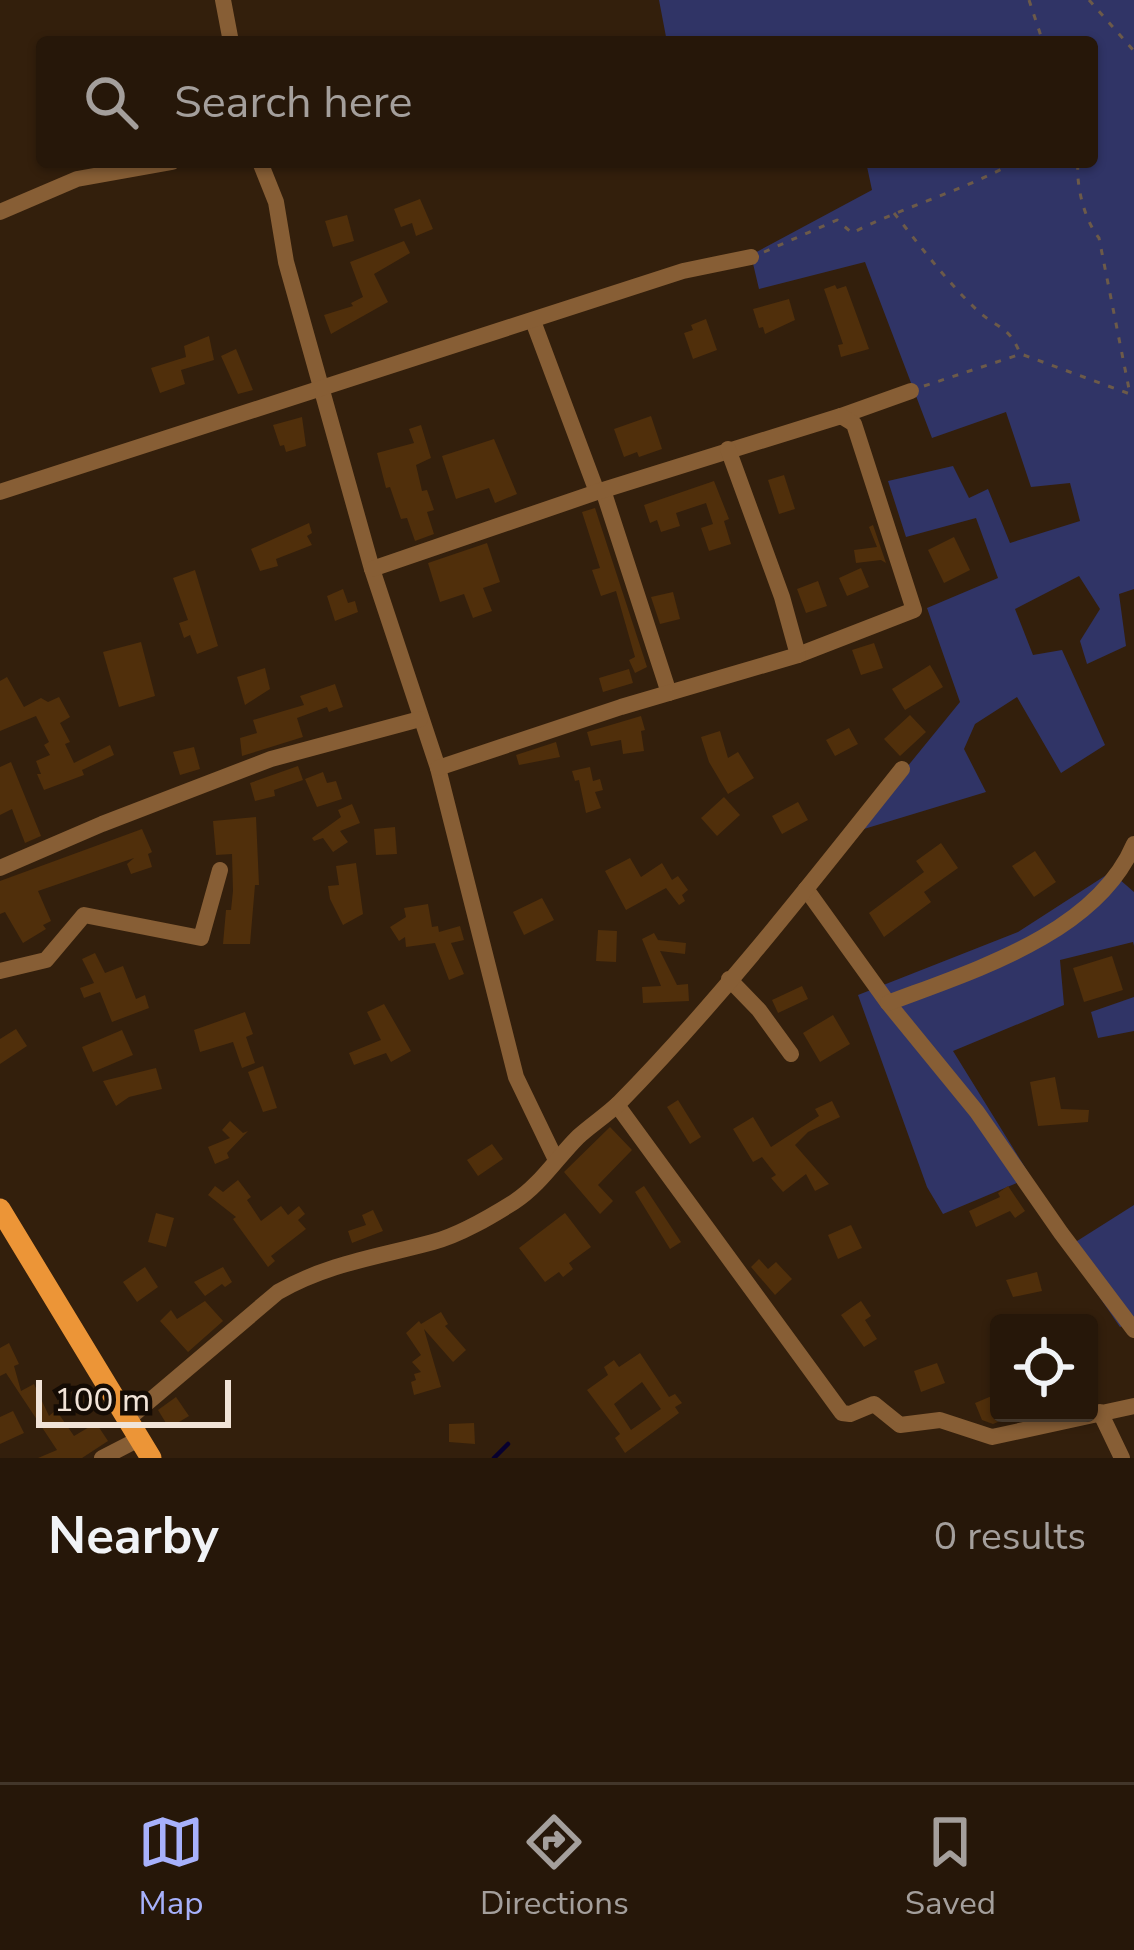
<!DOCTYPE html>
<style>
body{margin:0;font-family:"Nunito Sans",sans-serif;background:#322417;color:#f1f3f6}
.controls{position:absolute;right:36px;bottom:36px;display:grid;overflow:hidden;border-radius:12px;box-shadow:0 3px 9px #0004}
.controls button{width:108px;height:108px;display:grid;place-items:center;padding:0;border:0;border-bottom:3px solid #42362a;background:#261709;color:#f1f3f6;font:60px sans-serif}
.scale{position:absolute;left:36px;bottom:30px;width:195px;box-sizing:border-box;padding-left:12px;border:6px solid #f1e3d7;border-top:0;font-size:33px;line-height:42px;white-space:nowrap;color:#f1e3d7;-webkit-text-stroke:9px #140b04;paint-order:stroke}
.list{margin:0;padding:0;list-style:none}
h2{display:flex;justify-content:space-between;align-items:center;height:156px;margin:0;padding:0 48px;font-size:51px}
h2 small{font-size:39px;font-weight:400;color:#a49f9c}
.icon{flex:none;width:66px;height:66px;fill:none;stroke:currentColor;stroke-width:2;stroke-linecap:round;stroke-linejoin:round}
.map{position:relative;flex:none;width:1134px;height:1458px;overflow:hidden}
.search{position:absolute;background:#261709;box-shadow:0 3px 9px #0004;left:36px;right:36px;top:36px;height:132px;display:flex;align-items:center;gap:30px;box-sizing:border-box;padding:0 42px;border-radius:12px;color:#a49f9c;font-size:45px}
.sheet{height:324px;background:#261709}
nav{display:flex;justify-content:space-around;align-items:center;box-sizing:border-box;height:168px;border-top:3px solid #42362a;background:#261709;font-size:33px;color:#a49f9c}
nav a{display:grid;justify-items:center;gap:6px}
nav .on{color:#a7b1fc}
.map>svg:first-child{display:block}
.green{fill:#303466}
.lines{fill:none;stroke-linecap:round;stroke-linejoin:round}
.stream{stroke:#07002f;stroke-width:4.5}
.building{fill:#502f0b;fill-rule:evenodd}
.path{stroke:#6c5a49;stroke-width:3;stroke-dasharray:6 9;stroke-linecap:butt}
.minor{stroke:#875e35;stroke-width:16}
.major{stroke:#ec9537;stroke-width:21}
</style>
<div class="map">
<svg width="1134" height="1458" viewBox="0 0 1134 1458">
<rect width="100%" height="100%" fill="#331f0c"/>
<g class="green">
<polygon points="659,0 1134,0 1134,589 1119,594 1126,646 1087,664 1080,641 1100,609 1079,576 1015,609 1033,655 1062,650 1105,745 1061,773 1017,697 975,724 964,749 986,792 854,832 960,702 927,608 998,578 976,518 906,537 888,481 953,466 969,498 988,489 1010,543 1080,521 1070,483 1031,487 1006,412 932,438 865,262 759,289 751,255 872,190 866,162 1092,162 1092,42 667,42"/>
<polygon points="1111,872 1134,892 1134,946 1133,942 1060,960 1064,1005 953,1051 1031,1177 943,1214 927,1187 858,995 1018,932"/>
<polygon points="1134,997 1134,1031 1098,1038 1091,1012"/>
<polygon points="1134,1205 1134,1320 1120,1327 1066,1248"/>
</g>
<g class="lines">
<polyline class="stream" points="494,1458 508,1444"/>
</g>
<g class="building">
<polygon points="420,199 433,229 416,236 412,223 401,227 394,209"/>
<polygon points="347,215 354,241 333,247 325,221"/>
<polygon points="404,241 410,253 374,274 388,302 331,334 324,315 353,306 351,303 363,297 350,262"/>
<polygon points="835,285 837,289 846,286 869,349 841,357 838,345 843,344 824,289"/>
<polygon points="789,299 795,320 765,334 763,327 759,328 753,309"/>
<polygon points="706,319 717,350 693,359 684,333 693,330 691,325"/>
<polygon points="209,336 214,360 181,370 185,384 160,393 151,368 186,357 184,346"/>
<polygon points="236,349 253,390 238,394 221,356"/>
<polygon points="651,416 662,449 639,457 637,452 624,457 614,429"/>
<polygon points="302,417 306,446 286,452 284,445 280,446 273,425"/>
<polygon points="421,425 431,458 416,465 422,491 427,490 434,510 427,512 434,534 415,541 407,518 401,519 390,487 386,488 377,453 414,443 409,429"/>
<polygon points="494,439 517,494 495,503 489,488 456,499 442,456"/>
<polygon points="784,475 795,509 779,514 768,480"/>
<polygon points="714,481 729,519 724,521 731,544 709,551 701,528 713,524 706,503 676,513 680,526 661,532 657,520 650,523 644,505"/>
<polygon points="595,508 647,667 635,673 629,660 635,657 616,591 601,596 592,570 600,568 582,512"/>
<polygon points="309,523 312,533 307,536 312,545 276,559 278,566 260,571 251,549"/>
<polygon points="873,525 886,563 881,560 856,563 854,550 877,547 869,527"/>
<polygon points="954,537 970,570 944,583 928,550"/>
<polygon points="487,543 500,582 483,588 492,611 473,618 464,594 440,602 428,563"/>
<polygon points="861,568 869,587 847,596 839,578"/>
<polygon points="195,570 218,646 197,654 190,635 184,638 179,623 188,620 173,578"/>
<polygon points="818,581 827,606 806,613 797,589"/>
<polygon points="343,589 348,603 355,601 358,612 335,621 327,596"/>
<polygon points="673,592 680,619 660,624 651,597"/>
<polygon points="141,642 155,696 119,707 103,652"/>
<polygon points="874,643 883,668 861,675 852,650"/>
<polygon points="930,665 943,687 905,710 892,689"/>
<polygon points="265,668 270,689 245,705 237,677"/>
<polygon points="629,669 633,683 603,692 599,678"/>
<polygon points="7,677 24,707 41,698 48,702 59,697 70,717 60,723 70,742 65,744 74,763 110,745 114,755 82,770 84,775 44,790 37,774 41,774 36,761 50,755 44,745 49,742 36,716 0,731 0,681"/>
<polygon points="335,684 343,707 329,712 327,707 297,718 303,737 242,756 240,738 257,733 253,720 304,705 300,696"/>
<polygon points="910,715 926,732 900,756 884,739"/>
<polygon points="641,716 645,730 641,731 644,751 623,754 621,740 591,746 587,732"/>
<polygon points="849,728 858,744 835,756 826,740"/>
<polygon points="720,731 728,758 738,752 754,778 728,794 709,762 701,737"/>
<polygon points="556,742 560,757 519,765 516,755"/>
<polygon points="194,747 200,769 180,775 173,752"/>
<polygon points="11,762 41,836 25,843 12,809 0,815 0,767"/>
<polygon points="298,766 303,780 274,790 275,796 255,801 250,783"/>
<polygon points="590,767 593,781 600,779 603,790 595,792 601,808 586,813 579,780 575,781 572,771"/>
<polygon points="323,772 327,783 336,781 342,799 317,807 305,779"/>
<polygon points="724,797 740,815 717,836 701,818"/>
<polygon points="798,802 808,820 782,834 772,816"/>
<polygon points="352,804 360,823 340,831 348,842 333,852 323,838 314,841 312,838 341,817 338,810"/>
<polygon points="256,817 259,885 255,885 250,944 223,944 226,910 231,910 233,891 232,854 216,855 213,821"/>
<polygon points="395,827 397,854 376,855 374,829"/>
<polygon points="142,829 152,852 148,854 152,867 131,874 127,864 134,858 38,891 51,921 43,925 46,929 23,943 5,912 0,914 0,881"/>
<polygon points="941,843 958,868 924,892 931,902 884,937 869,913 924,872 916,861"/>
<polygon points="1035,851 1056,882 1034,897 1012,866"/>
<polygon points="630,858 641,877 662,863 672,880 678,876 688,890 682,895 685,901 679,905 666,888 626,910 605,871"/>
<polygon points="356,863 363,914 343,925 330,899 328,886 339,885 336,866"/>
<polygon points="542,898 554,920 524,935 513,912"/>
<polygon points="428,904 432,927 438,926 439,932 460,926 464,940 451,943 464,974 449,980 435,943 406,947 405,937 399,941 390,927 406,917 404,908"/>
<polygon points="598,930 617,931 616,962 596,961"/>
<polygon points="654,933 658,940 686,943 685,954 660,951 677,985 688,984 689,1001 643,1003 642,987 661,986 642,939"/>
<polygon points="95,953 105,973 123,966 136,999 145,995 149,1008 112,1022 100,992 84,998 80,988 94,983 82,959"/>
<polygon points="1112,956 1123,990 1084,1002 1073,968"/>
<polygon points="802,986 808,999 778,1013 772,1000"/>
<polygon points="384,1004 411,1051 391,1062 386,1053 354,1065 349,1053 381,1040 367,1012"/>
<polygon points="245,1012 253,1034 246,1037 255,1063 242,1068 233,1042 200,1052 194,1030"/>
<polygon points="833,1015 850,1044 820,1062 803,1033"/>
<polygon points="16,1029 27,1046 0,1064 0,1039"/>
<polygon points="122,1030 133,1055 93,1072 82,1047"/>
<polygon points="263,1066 277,1108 263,1112 248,1072"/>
<polygon points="156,1068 162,1089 129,1097 116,1106 103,1081"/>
<polygon points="1055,1077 1061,1109 1089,1110 1088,1122 1038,1126 1030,1082"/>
<polygon points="678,1100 701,1137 690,1144 667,1107"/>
<polygon points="832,1101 840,1117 808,1132 795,1145 829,1184 815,1191 806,1174 783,1192 771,1178 776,1175 762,1157 753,1162 733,1129 753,1117 771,1147 819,1116 815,1109"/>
<polygon points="230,1121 243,1133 248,1131 227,1153 229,1158 215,1164 208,1147 230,1138 222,1130"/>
<polygon points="610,1127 632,1150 598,1185 613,1201 600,1214 564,1172"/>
<polygon points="492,1144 503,1159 478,1176 467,1160"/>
<polygon points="238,1180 251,1197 247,1200 261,1221 281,1206 288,1215 299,1206 305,1214 298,1220 306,1229 271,1256 275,1261 268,1267 233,1219 236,1217 208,1195 215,1186 223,1192"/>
<polygon points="644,1186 681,1242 670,1249 635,1192"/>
<polygon points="1008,1186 1025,1211 1015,1218 1010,1211 976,1227 969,1211 1000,1197 998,1193"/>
<polygon points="373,1210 383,1231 352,1243 348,1231 366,1225 362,1215"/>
<polygon points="156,1213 174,1218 166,1247 148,1242"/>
<polygon points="565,1213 591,1247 569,1263 573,1269 563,1277 559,1272 545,1282 519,1248"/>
<polygon points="851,1225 862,1248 838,1259 828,1235"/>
<polygon points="759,1259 768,1269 776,1262 792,1279 775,1295 751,1267"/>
<polygon points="145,1267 158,1287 137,1302 123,1282"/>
<polygon points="223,1267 232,1282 225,1287 222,1284 205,1296 194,1282"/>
<polygon points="1037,1272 1042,1291 1013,1297 1006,1280"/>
<polygon points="205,1301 223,1321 188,1352 160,1321 171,1310 177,1319"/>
<polygon points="861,1301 871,1316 865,1320 877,1339 864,1347 841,1315"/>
<polygon points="441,1312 448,1324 445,1326 466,1350 453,1362 424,1329 441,1387 414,1395 411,1382 416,1380 414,1374 421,1372 412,1362 421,1355 406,1333 419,1321 421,1324"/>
<polygon points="9,1343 19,1364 14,1366 21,1391 34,1384 49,1416 56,1410 74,1436 96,1423 108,1441 82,1458 38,1458 57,1450 6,1373 0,1376 0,1348"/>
<path d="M640 1353 669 1397 675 1394 682 1403 675 1407 679 1413 625 1453 615 1438 620 1434 587 1390 608 1375 604 1367 614 1360 619 1367ZM642 1382 661 1409 631 1430 614 1404Z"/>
<polygon points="937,1363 945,1383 921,1392 914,1371"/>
<polygon points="999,1393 999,1413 1020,1413 993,1424 982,1420 975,1403"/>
<polygon points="176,1397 189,1416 169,1428 158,1410"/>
<polygon points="13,1411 24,1433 0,1444 0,1417"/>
<polygon points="474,1423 475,1444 449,1442 449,1424"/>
</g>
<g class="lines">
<g class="path">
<polyline points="1029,0 1043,42"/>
<polyline points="1089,0 1134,51"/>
<path d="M894 213C921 247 947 282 978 311 996 328 1008 325 1019 351"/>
<path d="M764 252 837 220 852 233C905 206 963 191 1015 162"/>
<path d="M924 386 1021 354 1130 394 1099 238C1084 219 1076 186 1078 162"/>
</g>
<g class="minor">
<polyline points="223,0 231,42"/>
<polyline points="260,162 276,202 286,262 372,569 438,768 516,1077 556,1160"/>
<polyline points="0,212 77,179 172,162"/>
<polyline points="533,321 597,492"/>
<polyline points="841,416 911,391"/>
<polyline points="603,490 669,693"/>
<polyline points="0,492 683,271 751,257"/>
<polyline points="372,569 597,492 841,416 854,424 914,610 798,655"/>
<polyline points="438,768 621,707 798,655 782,597 728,449"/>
<polyline points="0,868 102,824 271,759 420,719"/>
<polyline points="806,889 888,1003 977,1112 1061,1233 1134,1330"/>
<polyline points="0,971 46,960 84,915 201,938 220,870"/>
<polyline points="729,979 759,1010 791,1054"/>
<path d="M888 1003C972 971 1096 934 1134 844"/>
<polyline points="617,1105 842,1413 850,1414 874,1404 900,1425 940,1420 992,1437 1134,1406"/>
<polyline points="1100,1412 1122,1458"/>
<path d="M127 1420 278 1292C329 1263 378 1257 433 1242 460 1235 490 1217 514 1202 540 1185 556 1159 578 1137 591 1125 607 1115 620 1102 721 999 812 882 902 769"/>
<polyline points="102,1458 139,1439"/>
</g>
<polyline class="major" points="0,1209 151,1458"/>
</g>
</svg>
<div class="controls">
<button><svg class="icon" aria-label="locate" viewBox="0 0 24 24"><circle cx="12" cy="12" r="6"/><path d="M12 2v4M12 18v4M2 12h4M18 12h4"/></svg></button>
</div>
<div class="scale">100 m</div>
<div class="search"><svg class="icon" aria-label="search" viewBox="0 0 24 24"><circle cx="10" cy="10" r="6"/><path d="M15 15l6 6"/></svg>Search here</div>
</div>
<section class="sheet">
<h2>Nearby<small>0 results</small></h2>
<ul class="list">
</ul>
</section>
<nav>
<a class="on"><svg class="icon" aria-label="map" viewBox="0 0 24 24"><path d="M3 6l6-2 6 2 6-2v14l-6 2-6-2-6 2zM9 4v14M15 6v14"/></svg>Map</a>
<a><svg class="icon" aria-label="directions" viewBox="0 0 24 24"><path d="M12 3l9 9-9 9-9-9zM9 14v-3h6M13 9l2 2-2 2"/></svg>Directions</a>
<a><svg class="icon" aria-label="saved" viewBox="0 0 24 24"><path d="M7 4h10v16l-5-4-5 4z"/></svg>Saved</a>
</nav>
